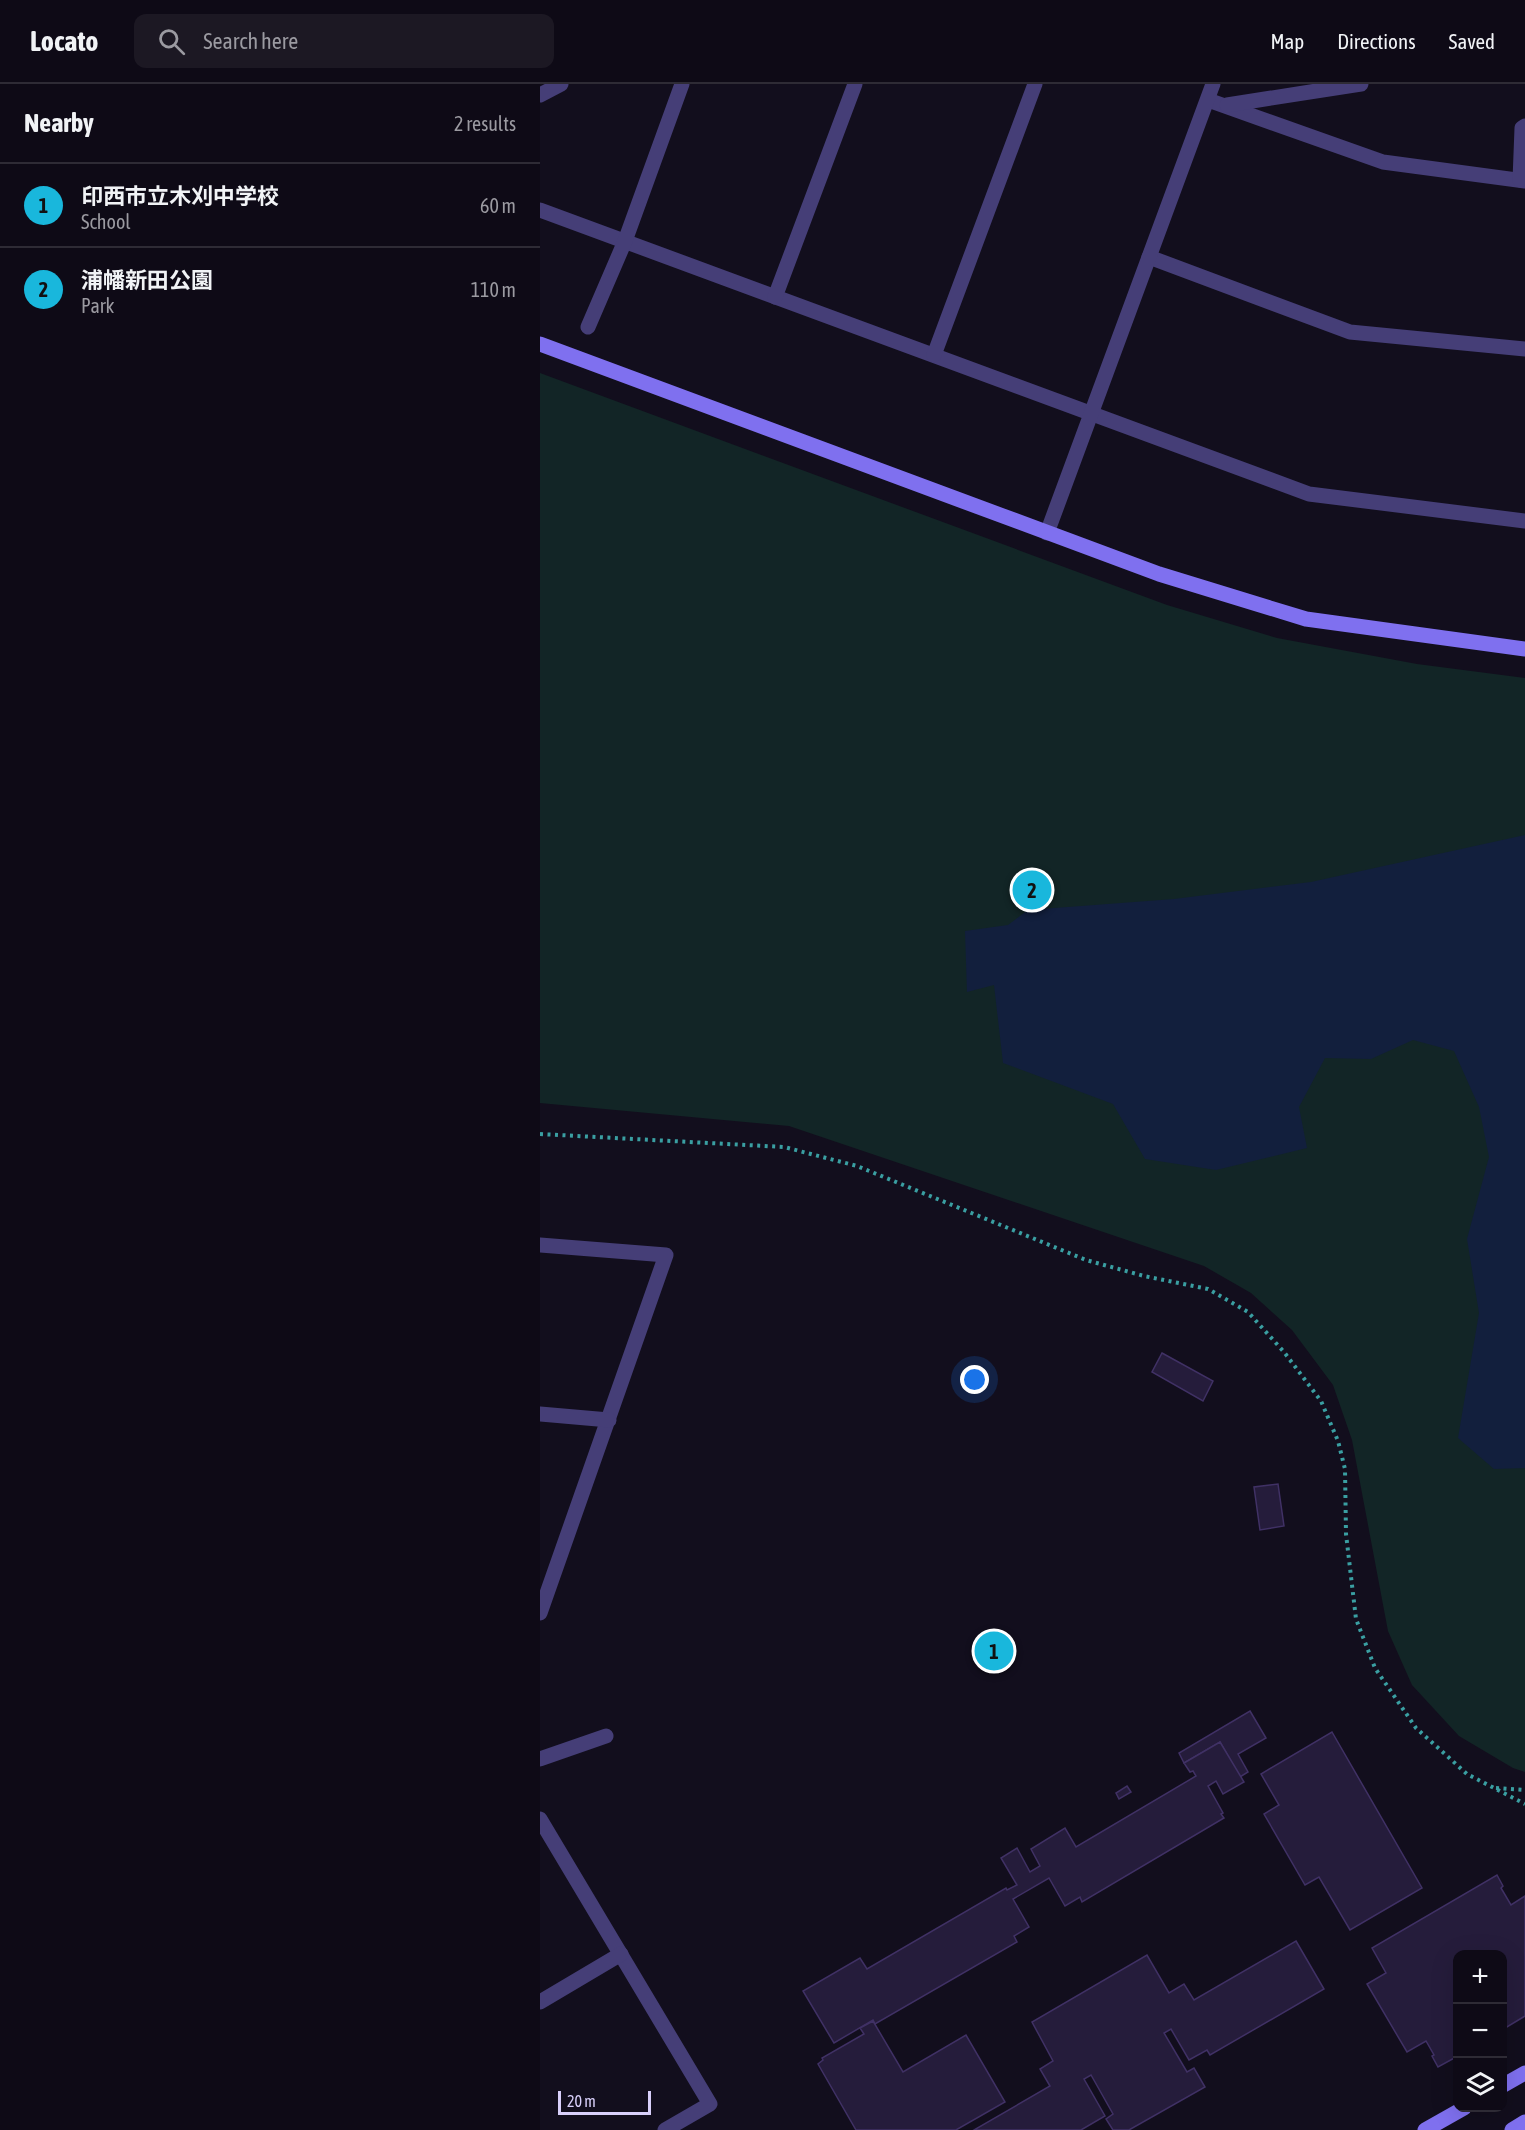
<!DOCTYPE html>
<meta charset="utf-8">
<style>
body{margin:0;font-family:"Asap Condensed","Noto Sans JP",sans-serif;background:#1c1823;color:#f1f3f6}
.controls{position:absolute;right:18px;bottom:18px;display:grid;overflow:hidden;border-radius:12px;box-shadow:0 6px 24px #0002}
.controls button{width:54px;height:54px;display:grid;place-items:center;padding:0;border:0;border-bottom:2px solid #2e2b35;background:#0e0a16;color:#f1f3f6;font:30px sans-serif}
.scale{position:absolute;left:18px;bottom:15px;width:93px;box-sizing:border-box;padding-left:6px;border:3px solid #d8cffa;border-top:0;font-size:16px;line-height:21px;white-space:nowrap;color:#d8cffa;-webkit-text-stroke:4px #120e1d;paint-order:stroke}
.you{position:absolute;left:435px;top:1296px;width:21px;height:21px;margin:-15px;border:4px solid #fff;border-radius:50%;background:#1a73e8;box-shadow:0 0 0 9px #1a73e833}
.badge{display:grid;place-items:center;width:39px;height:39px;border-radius:50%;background:#19b7dc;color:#111;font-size:20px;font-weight:700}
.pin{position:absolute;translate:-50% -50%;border:3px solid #fff;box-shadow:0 2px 6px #0006}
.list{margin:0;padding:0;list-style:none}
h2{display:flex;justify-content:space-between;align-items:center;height:78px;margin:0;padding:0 24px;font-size:26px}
h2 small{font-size:20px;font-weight:400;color:#9b9aa1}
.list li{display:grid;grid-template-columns:39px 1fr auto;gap:18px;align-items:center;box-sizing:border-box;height:84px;padding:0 24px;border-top:2px solid #2e2b35}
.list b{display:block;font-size:22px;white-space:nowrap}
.list p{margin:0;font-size:20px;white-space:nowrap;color:#9b9aa1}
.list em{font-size:20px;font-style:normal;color:#9b9aa1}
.icon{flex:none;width:33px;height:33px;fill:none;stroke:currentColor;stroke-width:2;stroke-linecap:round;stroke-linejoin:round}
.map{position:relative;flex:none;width:985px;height:2046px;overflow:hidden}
header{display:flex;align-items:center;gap:36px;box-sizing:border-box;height:84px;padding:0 30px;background:#0e0a16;border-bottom:2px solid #2e2b35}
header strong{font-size:28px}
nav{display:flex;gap:33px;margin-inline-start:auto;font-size:21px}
.search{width:420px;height:54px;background:#1c1823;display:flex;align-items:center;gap:15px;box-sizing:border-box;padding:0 21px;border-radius:12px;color:#9b9aa1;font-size:22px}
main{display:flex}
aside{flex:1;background:#0e0a16}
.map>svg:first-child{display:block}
.green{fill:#122526}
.water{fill:#121f3d}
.building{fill:#251c3b;stroke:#403165;stroke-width:1.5}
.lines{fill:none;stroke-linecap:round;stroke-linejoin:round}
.path{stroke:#3a9fa2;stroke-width:4;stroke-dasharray:3 4.5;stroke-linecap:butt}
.street{stroke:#453e77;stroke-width:15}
.secondary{stroke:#7f70ef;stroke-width:15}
</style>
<header>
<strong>Locato</strong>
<div class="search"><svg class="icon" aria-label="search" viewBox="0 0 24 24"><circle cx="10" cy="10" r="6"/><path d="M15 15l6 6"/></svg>Search here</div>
<nav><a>Map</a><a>Directions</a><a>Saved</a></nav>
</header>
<main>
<aside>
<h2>Nearby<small>2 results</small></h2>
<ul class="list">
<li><span class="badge">1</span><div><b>印西市立木刈中学校</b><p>School</p></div><em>60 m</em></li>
<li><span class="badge">2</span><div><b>浦幡新田公園</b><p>Park</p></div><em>110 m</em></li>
</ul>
</aside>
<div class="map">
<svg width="985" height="2046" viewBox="0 0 985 2046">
<rect width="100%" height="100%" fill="#120e1d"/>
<polygon class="green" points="0,289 627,521 737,554 877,580 985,594 985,1688 973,1684 919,1652 872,1601 848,1547 812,1356 793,1301 752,1246 711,1209 664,1182 249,1042 0,1019"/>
<polygon class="water" points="985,751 985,1384 954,1385 918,1354 939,1229 927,1155 949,1073 939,1023 914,967 873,956 831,975 785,974 759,1023 767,1064 676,1086 605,1075 573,1020 463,979 454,901 427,908 425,847 468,841 488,826 634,815 771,798"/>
<g class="building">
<polygon points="622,1269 673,1297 663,1317 612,1288"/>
<polygon points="738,1400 744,1442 720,1446 714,1403"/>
<polygon points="710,1627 726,1654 698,1670 708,1688 700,1693 680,1658 644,1679 639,1669"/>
<polygon points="792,1648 882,1804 810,1846 779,1793 765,1801 724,1730 739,1721 721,1690"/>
<polygon points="680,1658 704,1698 683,1710 676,1697 668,1702 683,1729 681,1730 684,1734 542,1818 540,1813 525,1822 509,1794 473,1815 489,1843 474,1852 477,1858 335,1940 333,1936 294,1959 263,1907 320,1874 327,1885 466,1804 467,1806 477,1801 461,1774 477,1764 490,1788 500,1782 491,1765 525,1744 536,1763 656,1692 653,1687 650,1688 644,1679"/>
<polygon points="587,1702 591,1708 579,1715 576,1709"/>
<polygon points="957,1791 963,1802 961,1804 971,1821 985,1812 985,1932 962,1946 962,1870 918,1870 918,1972 898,1983 892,1972 894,1971 886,1957 867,1968 827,1900 846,1889 832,1864"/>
<polygon points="756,1857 784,1905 670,1971 667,1966 649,1976 631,1945 624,1949 647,1988 654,1984 665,2003 589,2046 573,2046 566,2035 573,2030 551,1991 544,1995 565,2032 541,2046 434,2046 510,2002 500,1985 513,1977 492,1938 607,1871 629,1909 644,1900 654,1916"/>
<polygon points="333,1937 363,1988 426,1951 465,2018 416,2046 316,2046 278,1980 283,1976 282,1974 324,1950 320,1944"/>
</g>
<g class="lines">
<g class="path">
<polyline points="0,1050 244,1063 317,1082 546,1176 604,1192 668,1205 708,1228 744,1268 781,1317 798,1357 805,1385 806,1450 816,1535 835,1584 876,1644 927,1690 985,1720"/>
<polyline points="956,1704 985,1706"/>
</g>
<g class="street">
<polyline points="0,11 21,0"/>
<polyline points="668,16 843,78 985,97"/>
<polyline points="687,21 821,0"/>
<polyline points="980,96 982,44 985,42"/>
<polyline points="0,126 769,410 985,437"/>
<polyline points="609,173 810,248 985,265"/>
<polyline points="235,213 315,0"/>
<polyline points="48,243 85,157 142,0"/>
<polyline points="394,271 495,0"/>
<polyline points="507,449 673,0"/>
<polyline points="0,1161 126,1171 0,1529"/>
<polyline points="0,1330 69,1336"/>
<polyline points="0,1675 66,1652"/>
<polyline points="0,1735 170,2020 125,2046"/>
<polyline points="0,1918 81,1870"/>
</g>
<g class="secondary">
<polyline points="0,260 619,490 766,535 985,565"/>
<polyline points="962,2002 985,1989"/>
<polyline points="885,2046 924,2024"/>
<polyline points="972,2046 985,2038"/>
</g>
</g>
</svg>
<div class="controls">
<button>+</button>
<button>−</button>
<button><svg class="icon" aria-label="layers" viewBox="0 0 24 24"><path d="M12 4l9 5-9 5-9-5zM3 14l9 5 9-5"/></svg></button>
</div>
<div class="scale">20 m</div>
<div class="you"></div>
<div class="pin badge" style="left:454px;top:1567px">1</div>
<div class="pin badge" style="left:492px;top:806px">2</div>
</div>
</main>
